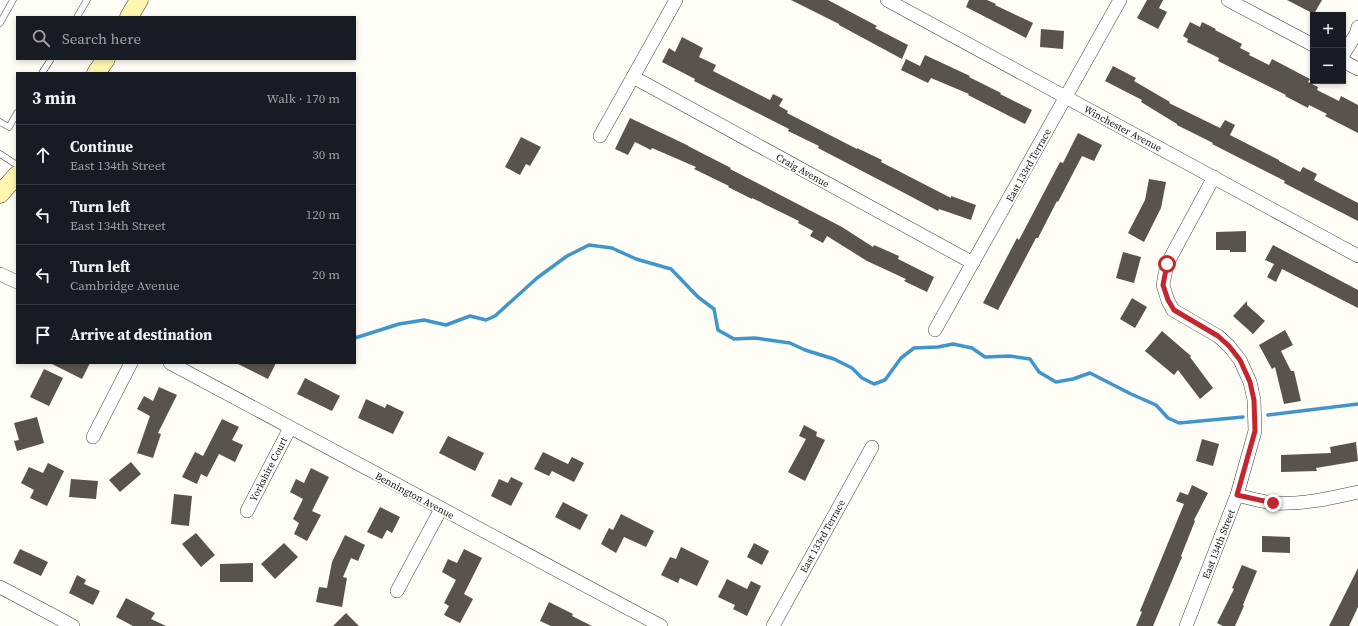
<!DOCTYPE html>
<meta charset="utf-8">
<style>
body{margin:0;font-family:"Source Serif 4",serif;background:#20242c;color:#f1f3f6}
.controls{position:absolute;right:12px;top:12px;display:grid;overflow:hidden;border-radius:0px;box-shadow:0 2px 6px #0003}
.controls button{width:36px;height:36px;display:grid;place-items:center;padding:0;border:0;border-bottom:1px solid #363941;background:#171b24;color:#f1f3f6;font:20px sans-serif}
.stop{position:absolute;width:12px;height:12px;margin:-9px;border:3px solid #c4262e;border-radius:50%;background:#fff}
.stop.end{background:#c4262e;border-color:#fff;box-shadow:0 1px 4px #0008}
.list{margin:0;padding:0;list-style:none}
h2{display:flex;justify-content:space-between;align-items:center;height:52px;margin:0;padding:0 16px;font-size:17px}
h2 small{font-size:13px;font-weight:400;color:#9ea1a6}
.list li{display:grid;grid-template-columns:26px 1fr auto;gap:12px;align-items:center;box-sizing:border-box;height:60px;padding:0 16px;border-top:1px solid #363941}
.list b{display:block;font-size:15px;white-space:nowrap}
.list p{margin:0;font-size:13px;white-space:nowrap;color:#9ea1a6}
.list em{font-size:13px;font-style:normal;color:#9ea1a6}
.icon{flex:none;width:22px;height:22px;fill:none;stroke:currentColor;stroke-width:2;stroke-linecap:round;stroke-linejoin:round}
.map{position:relative;flex:none;width:1358px;height:626px;overflow:hidden}
.search{position:absolute;background:#171b24;box-shadow:0 2px 6px #0003;left:16px;top:16px;width:340px;height:44px;display:flex;align-items:center;gap:10px;box-sizing:border-box;padding:0 14px;border-radius:0px;color:#9ea1a6;font-size:15px}
.panel{position:absolute;background:#171b24;box-shadow:0 2px 6px #0003;left:16px;top:72px;width:340px;height:292px;border-radius:0px}
.map>svg:first-child{display:block}
.lines{fill:none;stroke-linecap:round;stroke-linejoin:round}
.stream{stroke:#3f96cf;stroke-width:3.5}
.building{fill:#5a524d}
.service-casing{stroke:#444;stroke-width:7}
.minor-casing{stroke:#444;stroke-width:14}
.secondary-casing{stroke:#333;stroke-width:19}
.service{stroke:#fff;stroke-width:6}
.minor{stroke:#fff;stroke-width:13}
.secondary{stroke:#fff6b0;stroke-width:18}
.route{stroke:#c4262e;stroke-width:5}
.labels{text-anchor:middle;stroke-width:4;stroke-linejoin:round;paint-order:stroke}
.street-label{font-size:10px;fill:#111;stroke:#fff}
</style>
<div class="map">
<svg width="1358" height="626" viewBox="0 0 1358 626">
<rect width="100%" height="100%" fill="#fffdf5"/>
<g class="lines">
<g class="stream">
<polyline points="355,338 399,324 424,320 446,325 470,316 486,320 495,316 537,278 567,256 589,245 612,248 636,259 671,269 698,297 714,309 718,330 734,339 755,338 790,343 805,350 834,359 852,368 862,378 874,384 885,380 901,358 914,348 938,347 953,344 972,348 985,357 1010,356 1030,359 1039,372 1056,382 1073,379 1090,373 1131,394 1156,405 1168,418 1179,423 1243,417"/>
<polyline points="1268,415 1358,404"/>
</g>
</g>
<g class="building">
<polygon points="791,0 828,0 877,26 875,28 908,45 902,59 839,25 839,24"/>
<polygon points="969,0 987,0 996,4 995,5 1033,23 1026,38 966,7"/>
<polygon points="1147,0 1163,0 1159,8 1167,12 1158,29 1137,18"/>
<polygon points="1287,0 1322,0 1314,14"/>
<polygon points="1190,22 1200,27 1202,22 1216,29 1215,30 1242,44 1240,48 1250,53 1249,55 1269,65 1272,59 1310,79 1308,82 1318,87 1317,90 1339,101 1341,96 1358,105 1358,133 1325,116 1327,114 1309,105 1308,108 1285,96 1286,95 1218,61 1219,58 1187,42 1188,39 1183,36"/>
<polygon points="1041,29 1064,31 1063,49 1040,47"/>
<polygon points="682,37 703,48 699,57 716,65 713,71 770,100 773,94 783,99 779,106 788,111 787,113 857,149 857,148 882,160 881,162 951,198 951,196 976,205 971,220 939,209 938,211 910,196 818,148 819,146 788,131 789,129 694,81 695,79 662,62 669,48 675,52"/>
<polygon points="925,55 970,76 969,77 1001,93 1000,94 1032,110 1025,124 968,95 969,94 931,78 928,83 901,70 906,59 920,66"/>
<polygon points="1113,66 1136,78 1134,81 1170,102 1169,103 1220,128 1225,120 1235,125 1230,135 1279,160 1279,161 1300,172 1303,167 1317,174 1314,180 1358,203 1358,221 1284,183 1285,181 1212,144 1213,143 1177,125 1177,124 1141,102 1142,100 1105,81"/>
<polygon points="630,118 689,146 688,146 731,168 730,169 842,227 873,247 874,245 899,256 898,259 934,277 927,292 904,281 906,279 867,261 827,236 823,243 810,236 813,231 798,223 799,221 752,198 752,199 728,187 729,186 694,169 696,167 652,148 651,150 635,142 628,155 615,149"/>
<polygon points="1078,133 1102,145 1094,161 1082,156 1058,202 1057,201 1038,238 1036,238 998,310 983,303 1017,238 1019,240 1060,162 1063,163"/>
<polygon points="521,137 541,147 530,166 526,164 520,175 505,167"/>
<polygon points="1149,179 1166,182 1161,208 1144,242 1128,233 1145,200"/>
<polygon points="1246,231 1246,252 1230,252 1230,250 1216,250 1216,232"/>
<polygon points="1273,245 1358,290 1358,308 1282,269 1276,282 1267,277 1274,264 1265,260"/>
<polygon points="1123,252 1141,257 1134,283 1116,278"/>
<polygon points="1132,298 1147,307 1135,328 1120,319"/>
<polygon points="1247,301 1247,305 1265,321 1253,334 1233,316"/>
<polygon points="1285,330 1293,345 1281,351 1291,371 1294,371 1301,401 1284,404 1275,367 1272,369 1259,345"/>
<polygon points="1162,331 1191,356 1190,357 1213,388 1200,399 1178,370 1174,375 1145,351"/>
<polygon points="50,363 90,363 82,379"/>
<polygon points="236,363 276,363 268,379"/>
<polygon points="44,369 63,378 49,406 30,397"/>
<polygon points="305,378 340,396 332,411 297,394"/>
<polygon points="159,387 177,395 158,433 161,434 153,458 137,453 150,416 137,409 144,396 153,401"/>
<polygon points="366,399 385,408 387,404 404,412 393,434 358,418"/>
<polygon points="37,417 44,443 17,451 14,441 19,440 14,423"/>
<polygon points="222,419 239,427 232,440 243,445 235,462 219,454 207,477 201,474 197,484 182,477 195,452 203,456"/>
<polygon points="804,425 817,432 816,436 825,440 805,481 788,472 806,439 799,436"/>
<polygon points="448,436 484,453 475,471 439,453"/>
<polygon points="1202,439 1219,444 1213,466 1196,461"/>
<polygon points="1356,442 1358,461 1316,468 1317,471 1281,472 1281,455 1331,453 1330,447"/>
<polygon points="543,452 568,464 572,457 584,463 574,482 552,471 549,476 534,469"/>
<polygon points="131,462 141,474 120,492 109,480"/>
<polygon points="48,463 64,471 47,506 30,498 34,490 21,483 29,467 43,473"/>
<polygon points="311,468 329,477 312,511 321,515 307,541 294,534 299,523 293,519 303,499 290,492 296,479 304,483"/>
<polygon points="511,477 523,483 511,506 491,496 499,479 508,483"/>
<polygon points="71,479 98,481 96,499 69,497"/>
<polygon points="1192,485 1208,493 1194,520 1195,521 1181,556 1182,557 1153,626 1136,626 1142,612 1140,611 1184,504 1176,501 1180,492 1188,495"/>
<polygon points="174,494 192,496 189,526 171,524"/>
<polygon points="563,502 588,515 580,530 555,517"/>
<polygon points="380,507 400,517 392,533 387,530 382,539 367,532"/>
<polygon points="621,514 654,531 646,547 624,537 616,553 601,544 609,528 613,530"/>
<polygon points="196,533 215,555 201,567 182,544"/>
<polygon points="345,535 365,545 358,561 351,558 343,577 347,578 342,607 316,602 319,587 327,588 332,562"/>
<polygon points="1262,536 1290,537 1290,553 1262,552"/>
<polygon points="284,543 298,557 275,579 261,564"/>
<polygon points="754,543 769,551 762,565 747,557"/>
<polygon points="681,547 709,561 697,586 680,578 678,583 661,575 670,557 676,559"/>
<polygon points="20,549 48,562 41,576 13,563"/>
<polygon points="464,549 482,558 464,594 473,599 460,623 444,615 449,606 444,603 456,580 442,572 448,559 457,563"/>
<polygon points="253,563 253,582 220,582 220,564"/>
<polygon points="1242,565 1257,571 1243,605 1244,606 1235,626 1223,626 1217,623 1234,589 1232,588"/>
<polygon points="1358,568 1358,607 1349,626 1329,626"/>
<polygon points="77,575 86,580 84,584 100,591 93,605 69,593"/>
<polygon points="727,579 747,589 751,581 761,586 747,616 733,609 735,605 718,597"/>
<polygon points="126,598 155,613 151,619 166,626 133,626 116,617"/>
<polygon points="549,602 573,614 572,616 592,626 551,626 540,621"/>
<polygon points="346,613 359,626 333,626"/>
</g>
<g class="lines">
<g class="service-casing">
<g id="service">
<polyline points="77,17 87,0"/>
<polyline points="0,23 13,0"/>
<polyline points="42,73 51,59"/>
<polyline points="0,122 9,127 17,113"/>
<polyline points="0,154 17,165"/>
</g>
</g>
<g class="minor-casing">
<g id="minor">
<polyline points="887,0 1358,256"/>
<polyline points="1228,0 1313,45"/>
<polyline points="1343,55 1356,34 1358,27"/>
<polyline points="1343,61 1358,69"/>
<polyline points="633,77 973,263"/>
<polyline points="600,136 676,0"/>
<polyline points="0,274 17,282"/>
<polyline points="935,330 1120,0"/>
<polyline points="170,363 661,626"/>
<polyline points="93,437 131,363"/>
<path d="M1237 495C1249 498 1262 502 1274 503 1302 505 1331 498 1358 492"/>
<polyline points="247,511 290,428"/>
<polyline points="0,587 73,626"/>
<polyline points="397,591 441,509"/>
<polyline points="773,626 872,447"/>
<polyline points="1186,626 1237,495 1255,431 1254,400 1250,382 1240,360 1229,346 1218,336 1173,310 1168,301 1163,285 1167,264 1214,177"/>
</g>
</g>
<g class="secondary-casing">
<g id="secondary">
<polyline points="129,17 139,0"/>
<polyline points="96,73 106,59"/>
<polyline points="0,194 17,175"/>
</g>
</g>
<use href="#service" class="service"/>
<use href="#minor" class="minor"/>
<use href="#secondary" class="secondary"/>
</g>
<g class="lines">
<polyline class="route" points="1167,264 1163,285 1168,300 1174,310 1218,336 1229,346 1240,360 1250,382 1254,400 1255,431 1237,495 1273,503"/>
</g>
<g class="labels">
<g class="street-label">
<text transform="translate(1123 128) rotate(28)" y="4">Winchester Avenue</text>
<text transform="translate(1028 165) rotate(-61)" y="4">East 133rd Terrace</text>
<text transform="translate(803 170) rotate(29)" y="4">Craig Avenue</text>
<text transform="translate(268 469) rotate(-63)" y="4">Yorkshire Court</text>
<text transform="translate(415 495) rotate(28)" y="4">Bennington Avenue</text>
<text transform="translate(822 536) rotate(-61)" y="4">East 133rd Terrace</text>
<text transform="translate(1218 544) rotate(-69)" y="4">East 134th Street</text>
</g>
</g>
</svg>
<div class="controls">
<button>+</button>
<button>−</button>
</div>
<div class="stop" style="left:1167px;top:264px"></div>
<div class="stop end" style="left:1273px;top:503px"></div>
<div class="search"><svg class="icon" aria-label="search" viewBox="0 0 24 24"><circle cx="10" cy="10" r="6"/><path d="M15 15l6 6"/></svg>Search here</div>
<section class="panel">
<h2>3 min<small>Walk · 170 m</small></h2>
<ul class="list">
<li><svg class="icon" aria-label="ahead" viewBox="0 0 24 24"><path d="M12 20V5M6 11l6-6 6 6"/></svg><div><b>Continue</b><p>East 134th Street</p></div><em>30 m</em></li>
<li><svg class="icon" aria-label="left" viewBox="0 0 24 24"><path d="M17 20v-9H6M10 6l-5 5 5 5"/></svg><div><b>Turn left</b><p>East 134th Street</p></div><em>120 m</em></li>
<li><svg class="icon" aria-label="left" viewBox="0 0 24 24"><path d="M17 20v-9H6M10 6l-5 5 5 5"/></svg><div><b>Turn left</b><p>Cambridge Avenue</p></div><em>20 m</em></li>
<li><svg class="icon" aria-label="arrive" viewBox="0 0 24 24"><path d="M6 21V4h12l-3 4 3 4H6"/></svg><div><b>Arrive at destination</b></div></li>
</ul>
</section>
</div>
